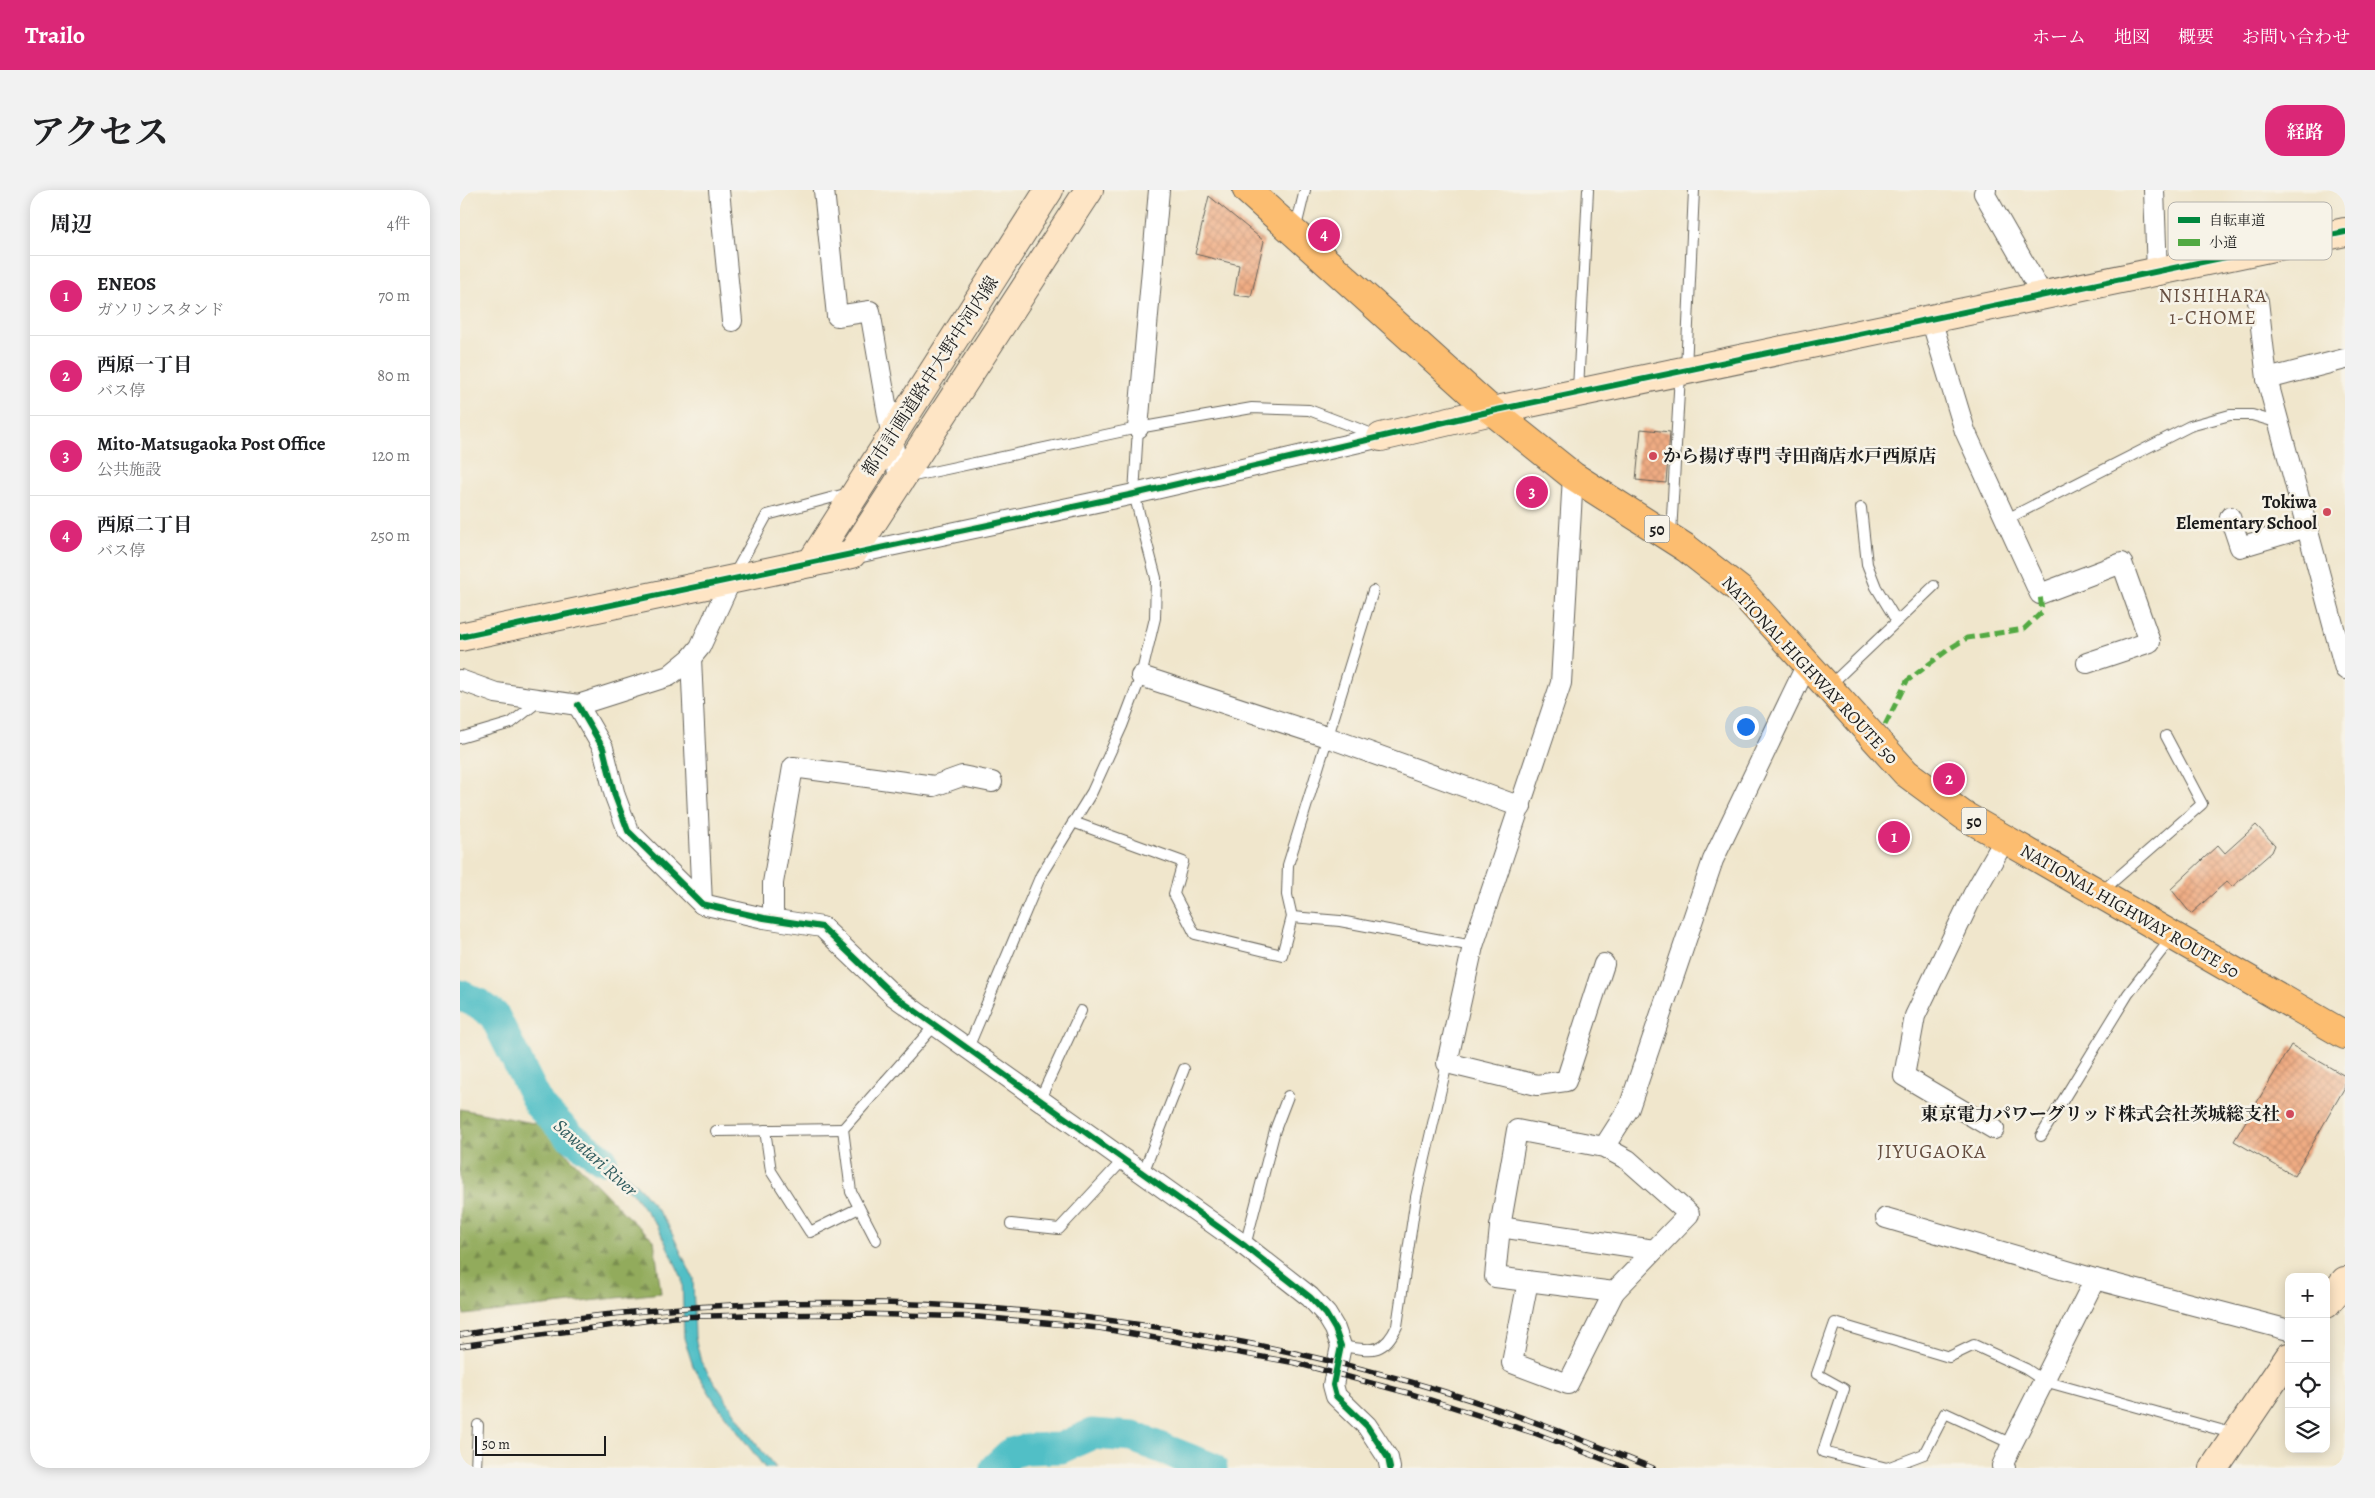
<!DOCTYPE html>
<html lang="ja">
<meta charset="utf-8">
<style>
body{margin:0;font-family:Alegreya,"Noto Serif JP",serif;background:#f2f2f2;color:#202124}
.controls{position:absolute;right:15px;bottom:15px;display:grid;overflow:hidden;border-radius:10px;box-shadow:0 2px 12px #0003}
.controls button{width:45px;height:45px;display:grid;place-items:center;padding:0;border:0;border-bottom:1px solid #e0e0e0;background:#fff;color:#202124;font:25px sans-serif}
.scale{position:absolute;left:15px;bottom:12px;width:131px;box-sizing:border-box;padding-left:5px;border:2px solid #1c1c1c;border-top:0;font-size:14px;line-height:18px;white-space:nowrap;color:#1c1c1c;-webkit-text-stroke:4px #f7f3e8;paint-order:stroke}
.you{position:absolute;left:1285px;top:536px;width:18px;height:18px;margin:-12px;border:4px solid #fff;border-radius:50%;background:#1a73e8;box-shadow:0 0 0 8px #1a73e833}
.badge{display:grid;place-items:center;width:32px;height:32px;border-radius:50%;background:#db2777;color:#fff;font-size:16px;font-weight:700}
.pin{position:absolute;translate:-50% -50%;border:2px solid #fff;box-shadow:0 1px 5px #0006}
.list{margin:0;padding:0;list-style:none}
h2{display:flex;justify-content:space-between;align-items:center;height:65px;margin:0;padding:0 20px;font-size:21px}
h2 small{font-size:16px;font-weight:400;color:#757577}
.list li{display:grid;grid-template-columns:32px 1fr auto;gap:15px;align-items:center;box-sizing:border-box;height:80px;padding:0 20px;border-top:1px solid #e0e0e0}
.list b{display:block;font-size:19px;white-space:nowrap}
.list p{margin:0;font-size:16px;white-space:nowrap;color:#757577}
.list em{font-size:16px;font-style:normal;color:#757577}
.icon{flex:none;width:28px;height:28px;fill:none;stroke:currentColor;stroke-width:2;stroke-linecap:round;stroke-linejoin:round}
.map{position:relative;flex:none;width:1885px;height:1278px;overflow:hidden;border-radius:20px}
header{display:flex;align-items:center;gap:30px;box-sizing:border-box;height:70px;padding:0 25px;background:#db2777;color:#fff}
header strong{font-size:24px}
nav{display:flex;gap:28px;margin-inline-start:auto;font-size:18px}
.intro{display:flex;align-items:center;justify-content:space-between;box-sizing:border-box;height:120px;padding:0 30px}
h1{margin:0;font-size:35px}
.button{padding:12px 22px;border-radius:20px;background:#db2777;color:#fff;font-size:18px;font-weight:700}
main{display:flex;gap:30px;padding:0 30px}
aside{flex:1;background:#fff;border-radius:20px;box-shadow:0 2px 12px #0003}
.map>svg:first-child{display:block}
.forest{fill:url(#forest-firs);stroke:#57643c}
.water{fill:#51bfc6;stroke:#366e71}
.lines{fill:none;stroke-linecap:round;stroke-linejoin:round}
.river{stroke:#51bfc6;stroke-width:31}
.building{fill:url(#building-cross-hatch)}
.lane-casing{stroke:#66635a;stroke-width:12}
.street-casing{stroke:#66635a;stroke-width:22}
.secondary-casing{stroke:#66635a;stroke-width:30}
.highway-casing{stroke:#66635a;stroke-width:30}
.lane{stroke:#fff;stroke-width:10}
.street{stroke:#fff;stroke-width:20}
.secondary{stroke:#fee5c5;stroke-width:28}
.highway{stroke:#fcbd6f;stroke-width:28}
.rail-casing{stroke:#1c1c1c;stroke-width:5.5}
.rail{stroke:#f7f3e8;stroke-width:4;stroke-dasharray:11;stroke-linecap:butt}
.quiet{stroke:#52a943;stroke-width:5;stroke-dasharray:10 5;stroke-linecap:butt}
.cycleway-casing{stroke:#f7f3e8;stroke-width:9}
.cycleway{stroke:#00873e;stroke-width:6}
.poi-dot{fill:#d1495b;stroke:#f7f3e8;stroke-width:2}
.labels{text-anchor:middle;stroke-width:5;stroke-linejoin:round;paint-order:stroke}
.shield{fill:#f7f3e8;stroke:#5e5c59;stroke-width:1}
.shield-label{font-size:16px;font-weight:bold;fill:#1c1c1c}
.street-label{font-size:18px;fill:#1c1c1c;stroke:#f7f3e8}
.poi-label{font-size:18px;font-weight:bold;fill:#1c1c1c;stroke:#f7f3e8;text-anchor:end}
.neighbourhood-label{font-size:19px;letter-spacing:1px;fill:#664e40;stroke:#f7f3e8}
.water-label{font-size:19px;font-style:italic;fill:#315d60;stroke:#f7f3e8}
.quarter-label{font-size:20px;letter-spacing:1px;fill:#664e40;stroke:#f7f3e8}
.key{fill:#f7f3e8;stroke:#b5b2ab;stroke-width:1}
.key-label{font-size:14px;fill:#1c1c1c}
</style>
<header>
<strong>Trailo</strong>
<nav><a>ホーム</a><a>地図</a><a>概要</a><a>お問い合わせ</a></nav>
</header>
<div class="intro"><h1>アクセス</h1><a class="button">経路</a></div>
<main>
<aside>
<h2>周辺<small>4件</small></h2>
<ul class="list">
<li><span class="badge">1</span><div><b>ENEOS</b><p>ガソリンスタンド</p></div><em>70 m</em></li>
<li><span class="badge">2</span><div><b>西原一丁目</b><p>バス停</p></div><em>80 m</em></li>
<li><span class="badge">3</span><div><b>Mito-Matsugaoka Post Office</b><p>公共施設</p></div><em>120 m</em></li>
<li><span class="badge">4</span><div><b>西原二丁目</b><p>バス停</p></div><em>250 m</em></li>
</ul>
</aside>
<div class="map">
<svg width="1885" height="1278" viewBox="0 0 1885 1278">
<defs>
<pattern id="forest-firs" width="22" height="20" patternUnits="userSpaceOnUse" patternTransform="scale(1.25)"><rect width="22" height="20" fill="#92ab5c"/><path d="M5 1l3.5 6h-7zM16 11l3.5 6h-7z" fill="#768a4b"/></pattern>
<pattern id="building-cross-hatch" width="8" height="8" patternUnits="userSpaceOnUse" patternTransform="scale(1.25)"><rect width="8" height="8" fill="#efac83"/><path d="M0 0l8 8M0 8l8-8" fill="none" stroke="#cc9371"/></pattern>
</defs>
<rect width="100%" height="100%" fill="#f7f3e8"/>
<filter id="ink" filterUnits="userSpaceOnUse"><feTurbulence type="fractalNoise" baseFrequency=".02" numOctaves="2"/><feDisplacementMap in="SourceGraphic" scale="10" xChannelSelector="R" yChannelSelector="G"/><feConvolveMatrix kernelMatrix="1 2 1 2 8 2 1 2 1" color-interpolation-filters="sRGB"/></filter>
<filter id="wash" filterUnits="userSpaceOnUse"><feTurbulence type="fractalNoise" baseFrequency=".0096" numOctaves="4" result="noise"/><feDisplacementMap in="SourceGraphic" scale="20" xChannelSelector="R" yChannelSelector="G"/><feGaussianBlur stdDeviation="1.12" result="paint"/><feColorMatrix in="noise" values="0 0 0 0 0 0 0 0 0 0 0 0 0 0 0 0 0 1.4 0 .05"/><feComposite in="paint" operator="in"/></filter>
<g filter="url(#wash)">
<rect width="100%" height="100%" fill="#f0e6cc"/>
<polygon class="forest" points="0,919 78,934 167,1026 194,1050 201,1103 4,1125 0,1108"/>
<polygon class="water" points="112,942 152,971 181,999 207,1033 233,1088 235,1147 241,1172 293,1250 316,1278 305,1278 255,1212 233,1176 224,1148 222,1088 198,1037 173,1004 146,977 106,947"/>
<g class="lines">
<g class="river">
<polyline points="0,805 19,814 34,825 79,915 109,945 142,969"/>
<polyline points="535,1278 551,1263 566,1259 601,1258 632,1244 673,1247 752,1278"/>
</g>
</g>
<g id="blocks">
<g class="building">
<polygon points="749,6 804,51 791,107 774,105 779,75 735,64"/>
<polygon points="1181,239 1210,242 1206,293 1176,290"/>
<polygon points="1072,286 1085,295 1071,317 1058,308"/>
<polygon points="1796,635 1815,655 1812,662 1772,697 1767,691 1731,724 1711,699 1758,655 1765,663"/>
<polygon points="1831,855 1885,886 1885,897 1834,986 1774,951"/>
</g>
</g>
</g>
<g filter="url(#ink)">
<use href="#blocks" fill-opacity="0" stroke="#66635a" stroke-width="1"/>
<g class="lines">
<g class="lane-casing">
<g id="lane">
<polyline points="835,41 845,0"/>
<polyline points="1226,179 1234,0"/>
<polyline points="1118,200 1128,0"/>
<polyline points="449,287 678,238 792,218 849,220 915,245"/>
<polyline points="1401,318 1407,374 1416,397 1436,430"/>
<polyline points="1547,329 1730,236 1770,225 1792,225 1819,233"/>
<polyline points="1211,344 1220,184"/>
<polyline points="274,385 307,325 389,303"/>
<polyline points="1368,497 1474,396"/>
<polyline points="0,548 51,533 79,511"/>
<polyline points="613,632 723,672 714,704 735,744 822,765 832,727 880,731 1013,756"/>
<polyline points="1641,702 1742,614 1706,546"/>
<polyline points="832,727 827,705 828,675 913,401"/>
<polyline points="508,858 581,685 632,602 662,536 681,486 695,428 696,388 674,304 678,238"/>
<polyline points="580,909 621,821"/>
<polyline points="305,940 311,981 350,1042 399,1018"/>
<polyline points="256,941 383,939"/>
<polyline points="1581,946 1668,804 1713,746"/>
<polyline points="683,983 724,879"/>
<polyline points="551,1034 599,1039 664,969"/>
<polyline points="416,1050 391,1002 383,939 475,835"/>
<polyline points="785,1056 815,940 828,906"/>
<path d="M881 1156C910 1160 923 1166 937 1136L956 1007 987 873"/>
<polyline points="1552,1254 1485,1223 1464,1264 1427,1278 1363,1262 1384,1199 1357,1184 1375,1133 1489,1167 1514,1155 1566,1179 1584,1191 1775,1244"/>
<polyline points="16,1278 18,1235"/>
</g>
</g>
<g class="street-casing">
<g id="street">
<polyline points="259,0 272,131"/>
<polyline points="364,0 377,126 410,121 439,289"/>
<polyline points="1526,0 1524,3 1583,106"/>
<polyline points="1694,0 1697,83"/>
<polyline points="1798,111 1807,189"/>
<polyline points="1471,129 1505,241 1580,404 1662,373 1690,452 1627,473"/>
<polyline points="1885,169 1807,189 1885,479"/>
<polyline points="678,238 699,0"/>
<polyline points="1113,286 1101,493 1013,756 987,873 1077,895 1106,891 1144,774"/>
<polyline points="1770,327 1780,357 1847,337"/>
<polyline points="392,364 674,304 921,247"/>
<polyline points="231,468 242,714"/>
<polyline points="681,486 867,547 1061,617"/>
<polyline points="0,490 36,503 118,515 209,486 231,468 240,457 271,390"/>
<polyline points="118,515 143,558 155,606 168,641 242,714 304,728 362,737 434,806 785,1056 850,1107 866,1124 875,1139 881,1156 873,1195 876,1206 907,1236 928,1268 930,1278"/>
<polyline points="313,729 313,693 333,577 474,596 502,586 532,592"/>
<polyline points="1534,939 1444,886 1455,826 1513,705 1545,649"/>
<polyline points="1144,957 1168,970 1229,1024 1154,1102 1035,1087 1040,1037 1057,940 1144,957 1169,918 1253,670 1347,474"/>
<polyline points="1426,1028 1635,1089 1829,1140"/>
<polyline points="1040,1037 1194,1060"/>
<polyline points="1068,1091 1052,1173 1108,1194 1154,1102"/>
<polyline points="1545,1278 1542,1276 1552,1254 1635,1089"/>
</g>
</g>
<g class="secondary-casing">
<g id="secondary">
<polyline points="921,247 1032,221 1885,42"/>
<polyline points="351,373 589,0"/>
<polyline points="0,447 392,364 629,0"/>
<polyline points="1866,1114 1885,1091"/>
<polyline points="1754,1278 1829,1167"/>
</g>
</g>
<g class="highway-casing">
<polyline id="highway" points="787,0 1032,221 1113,286 1226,358 1280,400 1446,583 1503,625 1545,649 1885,845"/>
</g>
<use href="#lane" class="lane"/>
<use href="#street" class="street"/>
<use href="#secondary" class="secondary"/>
<use href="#highway" class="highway"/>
<g class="rail-casing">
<g id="rail">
<path d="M0 1145C319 1090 639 1105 951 1192 1034 1215 1113 1246 1193 1278"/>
<polyline points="0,1156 213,1127 286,1125 401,1124 519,1127 639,1138 836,1173 952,1204 1077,1244 1166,1278"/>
</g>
</g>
<use href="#rail" class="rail"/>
<polyline class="quiet" points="1425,535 1447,491 1489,459 1507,448 1564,439 1582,422 1580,404"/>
<g class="cycleway-casing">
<g id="cycleway">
<polyline points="0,447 674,304 1032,221 1885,42"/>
<polyline points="118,515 143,558 155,606 168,641 242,714 304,728 362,737 434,806 785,1056 850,1107 866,1124 875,1139 881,1156 873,1195 876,1206 907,1236 928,1268 930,1278"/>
</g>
</g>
<use href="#cycleway" class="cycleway"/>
</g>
</g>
<g class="poi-dot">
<circle cx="1193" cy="266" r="5"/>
<circle cx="1867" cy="322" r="5"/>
<circle cx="1830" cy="924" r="5"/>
</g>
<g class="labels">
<g class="shield">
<rect x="1184.5" y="325.5" width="25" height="27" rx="4"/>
<rect x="1501.5" y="617.5" width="25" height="27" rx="4"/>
</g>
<g class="shield-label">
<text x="1197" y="345">50</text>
<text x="1514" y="637">50</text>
</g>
<g class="street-label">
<text transform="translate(470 186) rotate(-57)" y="6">都市計画道路中大野中河内線</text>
<text transform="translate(1350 480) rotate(47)" y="6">NATIONAL HIGHWAY ROUTE 50</text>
<text transform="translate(1670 721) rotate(30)" y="6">NATIONAL HIGHWAY ROUTE 50</text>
</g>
<g class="poi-label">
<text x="1203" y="272" text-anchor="start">から揚げ専門 寺田商店水戸西原店</text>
<text x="1857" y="318">Tokiwa<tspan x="1857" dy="21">Elementary School</tspan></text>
<text x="1820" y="930">東京電力パワーグリッド株式会社茨城総支社</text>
</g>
<g class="neighbourhood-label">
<text x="1753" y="112">NISHIHARA<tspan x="1753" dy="22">1-CHOME</tspan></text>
</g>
<g class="water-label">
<text transform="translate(136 967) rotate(42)" y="7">Sawatari River</text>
</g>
<g class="quarter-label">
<text x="1472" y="968">JIYUGAOKA</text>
</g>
</g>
<rect x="1708" y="12" width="164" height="58" rx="8" class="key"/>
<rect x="1718" y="27" width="22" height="6" fill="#00873e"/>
<rect x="1718" y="49" width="22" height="7" fill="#52a943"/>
<g class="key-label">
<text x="1749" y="35">自転車道</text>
<text x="1749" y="57">小道</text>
</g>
</svg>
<div class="controls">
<button>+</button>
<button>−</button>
<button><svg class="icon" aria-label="locate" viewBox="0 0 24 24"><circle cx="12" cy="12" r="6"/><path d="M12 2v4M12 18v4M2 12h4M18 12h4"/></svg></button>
<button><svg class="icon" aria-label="layers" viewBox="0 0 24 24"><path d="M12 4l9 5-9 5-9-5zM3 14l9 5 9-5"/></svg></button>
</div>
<div class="scale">50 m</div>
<div class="you"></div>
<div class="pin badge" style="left:1434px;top:647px">1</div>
<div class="pin badge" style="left:1489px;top:589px">2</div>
<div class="pin badge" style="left:1072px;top:302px">3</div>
<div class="pin badge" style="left:864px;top:45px">4</div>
</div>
</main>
